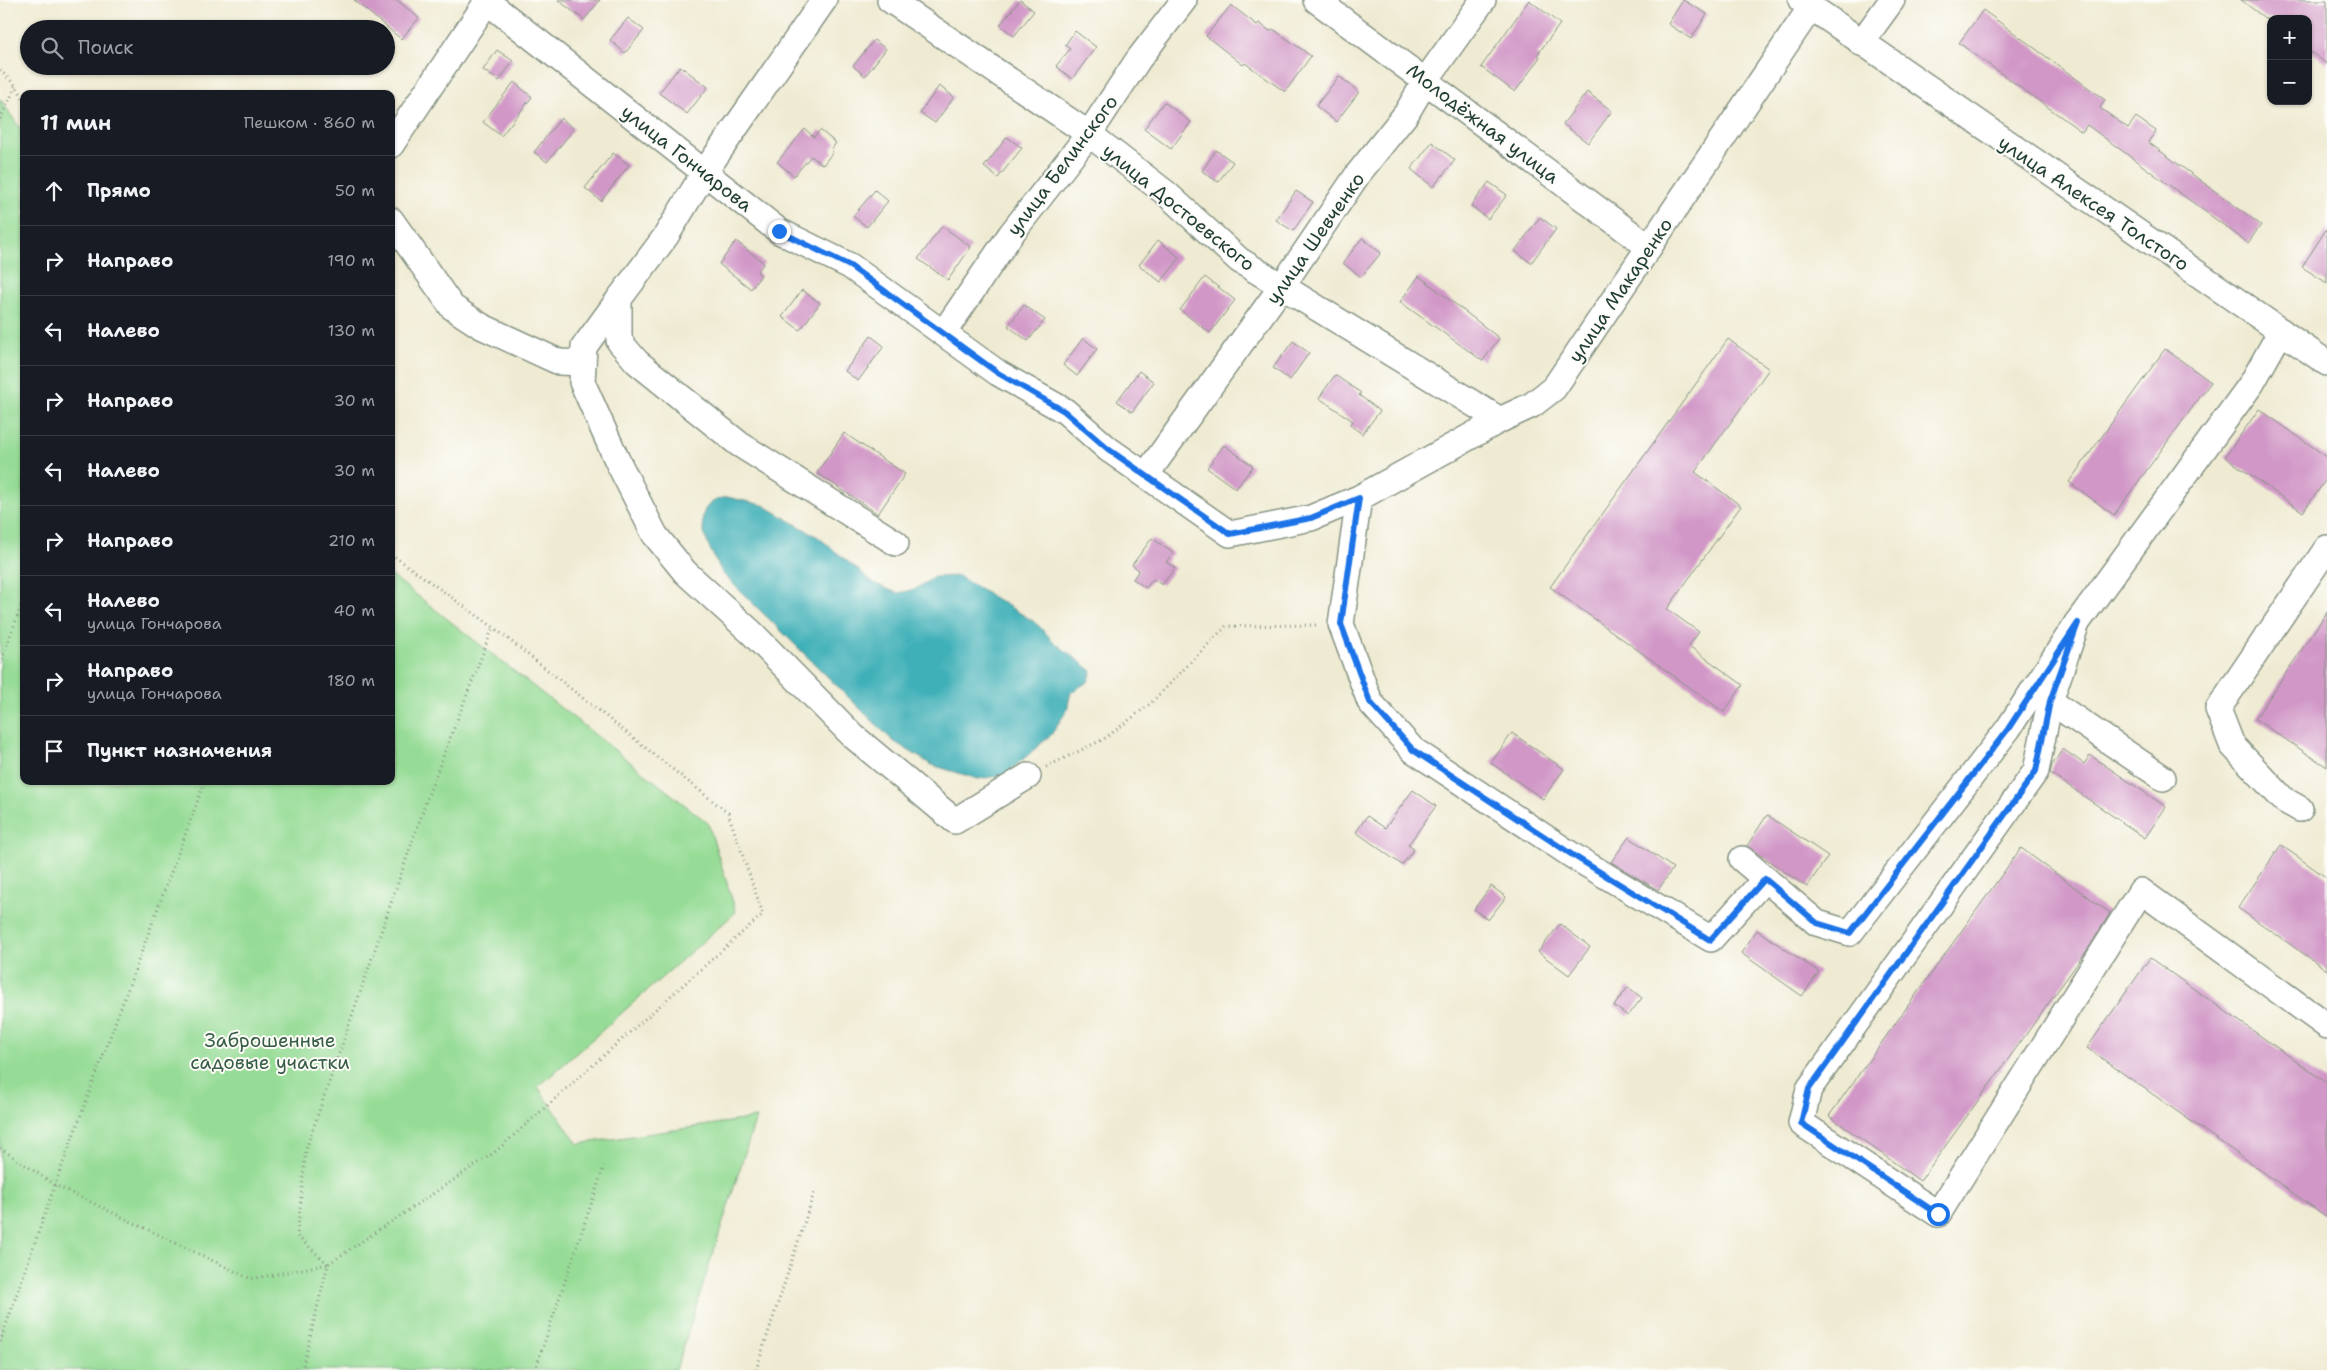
<!DOCTYPE html>
<html lang="ru">
<meta charset="utf-8">
<style>
body{margin:0;font-family:"Shantell Sans",sans-serif;background:#242831;color:#f1f3f6}
.controls{position:absolute;right:15px;top:15px;display:grid;overflow:hidden;border-radius:10px;box-shadow:0 1px 4px #0004}
.controls button{width:45px;height:45px;display:grid;place-items:center;padding:0;border:0;border-bottom:1px solid #363941;background:#171b24;color:#f1f3f6;font:25px sans-serif}
.stop{position:absolute;width:15px;height:15px;margin:-11px;border:4px solid #1a73e8;border-radius:50%;background:#fff}
.stop.end{background:#1a73e8;border-color:#fff;box-shadow:0 1px 5px #0008}
.list{margin:0;padding:0;list-style:none}
h2{display:flex;justify-content:space-between;align-items:center;height:65px;margin:0;padding:0 20px;font-size:21px}
h2 small{font-size:16px;font-weight:400;color:#9ea1a6}
.list li{display:grid;grid-template-columns:32px 1fr auto;gap:15px;align-items:center;box-sizing:border-box;height:70px;padding:0 20px;border-top:1px solid #363941}
.list b{display:block;font-size:19px;white-space:nowrap}
.list p{margin:0;font-size:16px;white-space:nowrap;color:#9ea1a6}
.list em{font-size:16px;font-style:normal;color:#9ea1a6}
.icon{flex:none;width:28px;height:28px;fill:none;stroke:currentColor;stroke-width:2;stroke-linecap:round;stroke-linejoin:round}
.map{position:relative;flex:none;width:2327px;height:1370px;overflow:hidden}
.search{position:absolute;background:#171b24;box-shadow:0 1px 4px #0004;left:20px;top:20px;width:375px;height:55px;display:flex;align-items:center;gap:12px;box-sizing:border-box;padding:0 18px;border-radius:28px;color:#9ea1a6;font-size:19px}
.panel{position:absolute;background:#171b24;box-shadow:0 1px 4px #0004;left:20px;top:90px;width:375px;height:695px;border-radius:10px}
.map>svg:first-child{display:block}
.green{fill:#96dc96;stroke:#5a8c65}
.water{fill:#3fb0b8;stroke:#2f7676}
.building{fill:#d198c7}
.lines{fill:none;stroke-linecap:round;stroke-linejoin:round}
.minor-casing{stroke:#879484;stroke-width:28}
.path{stroke:#879484;stroke-width:3;stroke-dasharray:1 4;stroke-linecap:butt}
.minor{stroke:#fff;stroke-width:25}
.route{stroke:#1a73e8;stroke-width:6}
.labels{text-anchor:middle;stroke-width:4;stroke-linejoin:round;paint-order:stroke}
.street-label{font-size:19px;fill:#1f3d34;stroke:#fdfcf7}
.park-label{font-size:19px;fill:#375d48;stroke:#fdfcf7}
</style>
<div class="map">
<svg width="2327" height="1370" viewBox="0 0 2327 1370">
<rect width="100%" height="100%" fill="#fdfcf7"/>
<filter id="ink" filterUnits="userSpaceOnUse"><feTurbulence type="fractalNoise" baseFrequency=".02" numOctaves="2"/><feDisplacementMap in="SourceGraphic" scale="10" xChannelSelector="R" yChannelSelector="G"/><feConvolveMatrix kernelMatrix="1 2 1 2 8 2 1 2 1" color-interpolation-filters="sRGB"/></filter>
<filter id="wash" filterUnits="userSpaceOnUse"><feTurbulence type="fractalNoise" baseFrequency=".0096" numOctaves="4" result="noise"/><feDisplacementMap in="SourceGraphic" scale="20" xChannelSelector="R" yChannelSelector="G"/><feGaussianBlur stdDeviation="1.12" result="paint"/><feColorMatrix in="noise" values="0 0 0 0 0 0 0 0 0 0 0 0 0 0 0 0 0 1.4 0 .05"/><feComposite in="paint" operator="in"/></filter>
<g filter="url(#wash)">
<rect width="100%" height="100%" fill="#efebd3"/>
<polygon class="green" points="0,99 24,134 24,781 391,781 391,575 708,823 736,912 538,1087 578,1144 756,1118 676,1370 0,1370"/>
<path class="water" d="M727 497 763 505 818 537 874 583 897 593 914 590 934 577 958 576 1035 622 1054 642 1092 671 1088 682 1071 692 1067 710 1051 735 1005 775 978 779 932 765 893 741 723 574C710 549 682 505 727 497Z"/>
<g id="blocks">
<g class="building">
<polygon points="354,0 397,0 419,18 401,39"/>
<polygon points="558,0 600,0 584,20"/>
<polygon points="1020,0 1034,11 1014,36 1000,25"/>
<polygon points="1529,0 1560,24 1537,55 1540,57 1515,92 1481,67"/>
<polygon points="1683,0 1707,14 1691,39 1668,24"/>
<polygon points="2241,0 2327,0 2327,64 2308,50 2308,19 2266,19"/>
<polygon points="1231,5 1257,25 1259,23 1270,31 1273,29 1311,56 1285,92 1245,63 1243,65 1206,36"/>
<polygon points="1983,10 2105,100 2100,108 2128,128 2136,117 2156,131 2148,142 2261,225 2248,243 2087,125 2082,132 1959,43"/>
<polygon points="628,18 644,30 625,53 610,40"/>
<polygon points="1075,31 1096,47 1072,79 1056,66 1070,49 1065,45"/>
<polygon points="874,40 886,49 865,76 853,66"/>
<polygon points="497,50 513,61 499,81 483,70"/>
<polygon points="680,66 708,87 687,114 659,93"/>
<polygon points="1339,76 1359,92 1336,122 1316,106"/>
<polygon points="514,82 532,97 501,136 483,122"/>
<polygon points="939,86 954,97 935,123 920,113"/>
<polygon points="1587,92 1612,111 1588,143 1563,124"/>
<polygon points="1164,102 1191,122 1171,149 1144,129"/>
<polygon points="561,118 574,129 547,162 534,152"/>
<polygon points="805,129 814,137 820,130 836,143 831,150 833,152 823,165 811,156 794,176 777,162"/>
<polygon points="1007,137 1022,148 998,178 984,167"/>
<polygon points="1432,142 1455,160 1433,187 1411,169"/>
<polygon points="1216,150 1233,162 1218,182 1202,171"/>
<polygon points="613,153 629,165 601,201 585,188"/>
<polygon points="1489,182 1507,195 1488,219 1471,206"/>
<polygon points="875,190 888,201 867,227 853,216"/>
<polygon points="1296,191 1313,202 1293,231 1276,220"/>
<polygon points="1540,217 1556,229 1531,263 1515,251"/>
<polygon points="942,226 971,247 948,280 918,259"/>
<polygon points="2327,228 2327,283 2302,267"/>
<polygon points="1362,238 1381,253 1361,277 1343,263"/>
<polygon points="1158,240 1180,258 1161,282 1139,265"/>
<polygon points="736,241 764,263 757,272 761,275 751,289 719,264"/>
<polygon points="1419,276 1499,338 1483,361 1400,302"/>
<polygon points="1205,277 1235,300 1210,333 1180,310"/>
<polygon points="802,290 820,303 800,330 782,317"/>
<polygon points="1024,305 1045,320 1028,341 1008,326"/>
<polygon points="871,336 884,346 858,381 845,371"/>
<polygon points="1083,338 1097,349 1077,376 1063,365"/>
<polygon points="1728,339 1769,369 1695,472 1741,506 1667,609 1699,632 1689,646 1743,685 1724,712 1550,587"/>
<polygon points="1293,341 1309,353 1290,380 1273,368"/>
<polygon points="2165,349 2211,382 2114,515 2069,482"/>
<polygon points="1139,371 1154,382 1132,412 1117,401"/>
<polygon points="1335,375 1361,393 1359,395 1380,411 1362,434 1350,425 1353,421 1319,398"/>
<polygon points="2259,409 2327,457 2327,478 2303,512 2225,457"/>
<polygon points="844,433 905,474 878,514 817,473"/>
<polygon points="1224,445 1253,466 1236,489 1207,468"/>
<polygon points="1152,538 1173,553 1166,562 1175,568 1162,585 1153,579 1146,588 1133,579 1139,570 1132,565"/>
<polygon points="2327,612 2327,767 2255,719"/>
<polygon points="1512,733 1564,769 1543,799 1491,763"/>
<polygon points="2063,749 2084,764 2090,755 2166,807 2145,838 2050,773 2052,765"/>
<polygon points="1413,790 1436,806 1408,845 1414,849 1402,865 1356,832 1367,816 1385,828"/>
<polygon points="1767,815 1828,856 1807,887 1747,846"/>
<polygon points="1629,837 1673,868 1658,890 1611,862"/>
<polygon points="2281,845 2327,878 2327,970 2238,908"/>
<polygon points="2021,848 2110,913 2090,946 1920,1181 1829,1116"/>
<polygon points="1491,886 1506,897 1488,920 1474,909"/>
<polygon points="1560,924 1590,947 1569,975 1538,952"/>
<polygon points="1757,930 1819,972 1802,996 1741,953"/>
<polygon points="2150,958 2327,1083 2327,1217 2087,1048"/>
<polygon points="1628,987 1642,998 1628,1016 1614,1006"/>
</g>
</g>
</g>
<g filter="url(#ink)">
<use href="#blocks" fill-opacity="0" stroke="#879484" stroke-width="1"/>
<g class="lines">
<g class="minor-casing">
<g id="minor">
<polyline points="485,0 779,231 850,266 998,373 1065,411 1108,449 1230,534 1311,518 1359,498 1500,420 1532,405 1554,388 1811,7"/>
<polyline points="824,0 704,173 666,236 619,299 619,341 637,362 739,444 896,543"/>
<polyline points="890,0 1089,134 1167,194 1239,260 1500,420"/>
<polyline points="1316,0 1649,247"/>
<polyline points="1801,0 2327,363"/>
<polyline points="1861,43 1892,0"/>
<polyline points="391,145 488,0"/>
<polyline points="391,220 452,307 481,326 559,362 583,363"/>
<polyline points="619,299 584,347 582,382 617,460 655,535 685,572 752,633 853,736 955,821 1028,776"/>
<polyline points="944,332 1011,234 1089,134 1138,60 1184,0"/>
<polyline points="1146,475 1282,286 1358,174 1406,114 1426,80 1483,0"/>
<polyline points="1359,498 1341,624 1370,702 1413,750 1573,856 1711,939 1765,879"/>
<polyline points="2077,623 2050,701 2036,771 1809,1089 1801,1123 1938,1214 2141,891 2327,1026"/>
<polyline points="2050,701 2163,778"/>
<polyline points="2300,809 2284,800 2232,745 2218,709 2327,548"/>
<polyline points="1742,859 1817,923 1850,933 2008,729 2077,623 2252,383 2281,331"/>
</g>
</g>
<g class="path">
<polyline points="0,70 16,86 24,99"/>
<polyline points="0,119 16,86"/>
<polyline points="0,664 24,598"/>
<polyline points="1046,767 1104,739 1150,704 1226,626 1319,625"/>
<polyline points="0,1148 55,1185 251,1279 328,1264"/>
<polyline points="328,1264 297,1236 306,1149 429,793 493,627"/>
<polyline points="0,1342 55,1185 205,781"/>
<polyline points="302,1370 328,1264 495,1152 763,914 728,813 493,627 391,554"/>
<polyline points="535,1370 604,1166"/>
<polyline points="756,1370 815,1190"/>
</g>
<use href="#minor" class="minor"/>
</g>
</g>
<g class="lines" filter="url(#ink)">
<polyline class="route" points="779,231 850,266 998,373 1064,411 1108,449 1230,534 1311,518 1359,498 1341,624 1370,702 1413,750 1574,856 1710,940 1765,879 1817,923 1850,933 2008,729 2078,623 2050,701 2036,771 1809,1089 1801,1123 1938,1214"/>
</g>
<g class="labels">
<g class="street-label">
<text transform="translate(1483 123) rotate(37)" y="7">Молодёжная улица</text>
<text transform="translate(687 158) rotate(38)" y="7">улица Гончарова</text>
<text transform="translate(1062 165) rotate(-53)" y="7">улица Белинского</text>
<text transform="translate(2094 203) rotate(34)" y="7">улица Алексея Толстого</text>
<text transform="translate(1179 207) rotate(39)" y="7">улица Достоевского</text>
<text transform="translate(1315 238) rotate(-55)" y="7">улица Шевченко</text>
<text transform="translate(1620 290) rotate(-56)" y="7">улица Макаренко</text>
</g>
<g class="park-label">
<text x="270" y="1047">Заброшенные<tspan x="270" dy="22">садовые участки</tspan></text>
</g>
</g>
</svg>
<div class="controls">
<button>+</button>
<button>−</button>
</div>
<div class="stop" style="left:1938px;top:1214px"></div>
<div class="stop end" style="left:779px;top:231px"></div>
<div class="search"><svg class="icon" aria-label="search" viewBox="0 0 24 24"><circle cx="10" cy="10" r="6"/><path d="M15 15l6 6"/></svg>Поиск</div>
<section class="panel">
<h2>11 мин<small>Пешком · 860 m</small></h2>
<ul class="list">
<li><svg class="icon" aria-label="ahead" viewBox="0 0 24 24"><path d="M12 20V5M6 11l6-6 6 6"/></svg><div><b>Прямо</b></div><em>50 m</em></li>
<li><svg class="icon" aria-label="right" viewBox="0 0 24 24"><path d="M7 20v-9h11M14 6l5 5-5 5"/></svg><div><b>Направо</b></div><em>190 m</em></li>
<li><svg class="icon" aria-label="left" viewBox="0 0 24 24"><path d="M17 20v-9H6M10 6l-5 5 5 5"/></svg><div><b>Налево</b></div><em>130 m</em></li>
<li><svg class="icon" aria-label="right" viewBox="0 0 24 24"><path d="M7 20v-9h11M14 6l5 5-5 5"/></svg><div><b>Направо</b></div><em>30 m</em></li>
<li><svg class="icon" aria-label="left" viewBox="0 0 24 24"><path d="M17 20v-9H6M10 6l-5 5 5 5"/></svg><div><b>Налево</b></div><em>30 m</em></li>
<li><svg class="icon" aria-label="right" viewBox="0 0 24 24"><path d="M7 20v-9h11M14 6l5 5-5 5"/></svg><div><b>Направо</b></div><em>210 m</em></li>
<li><svg class="icon" aria-label="left" viewBox="0 0 24 24"><path d="M17 20v-9H6M10 6l-5 5 5 5"/></svg><div><b>Налево</b><p>улица Гончарова</p></div><em>40 m</em></li>
<li><svg class="icon" aria-label="right" viewBox="0 0 24 24"><path d="M7 20v-9h11M14 6l5 5-5 5"/></svg><div><b>Направо</b><p>улица Гончарова</p></div><em>180 m</em></li>
<li><svg class="icon" aria-label="arrive" viewBox="0 0 24 24"><path d="M6 21V4h12l-3 4 3 4H6"/></svg><div><b>Пункт назначения</b></div></li>
</ul>
</section>
</div>
